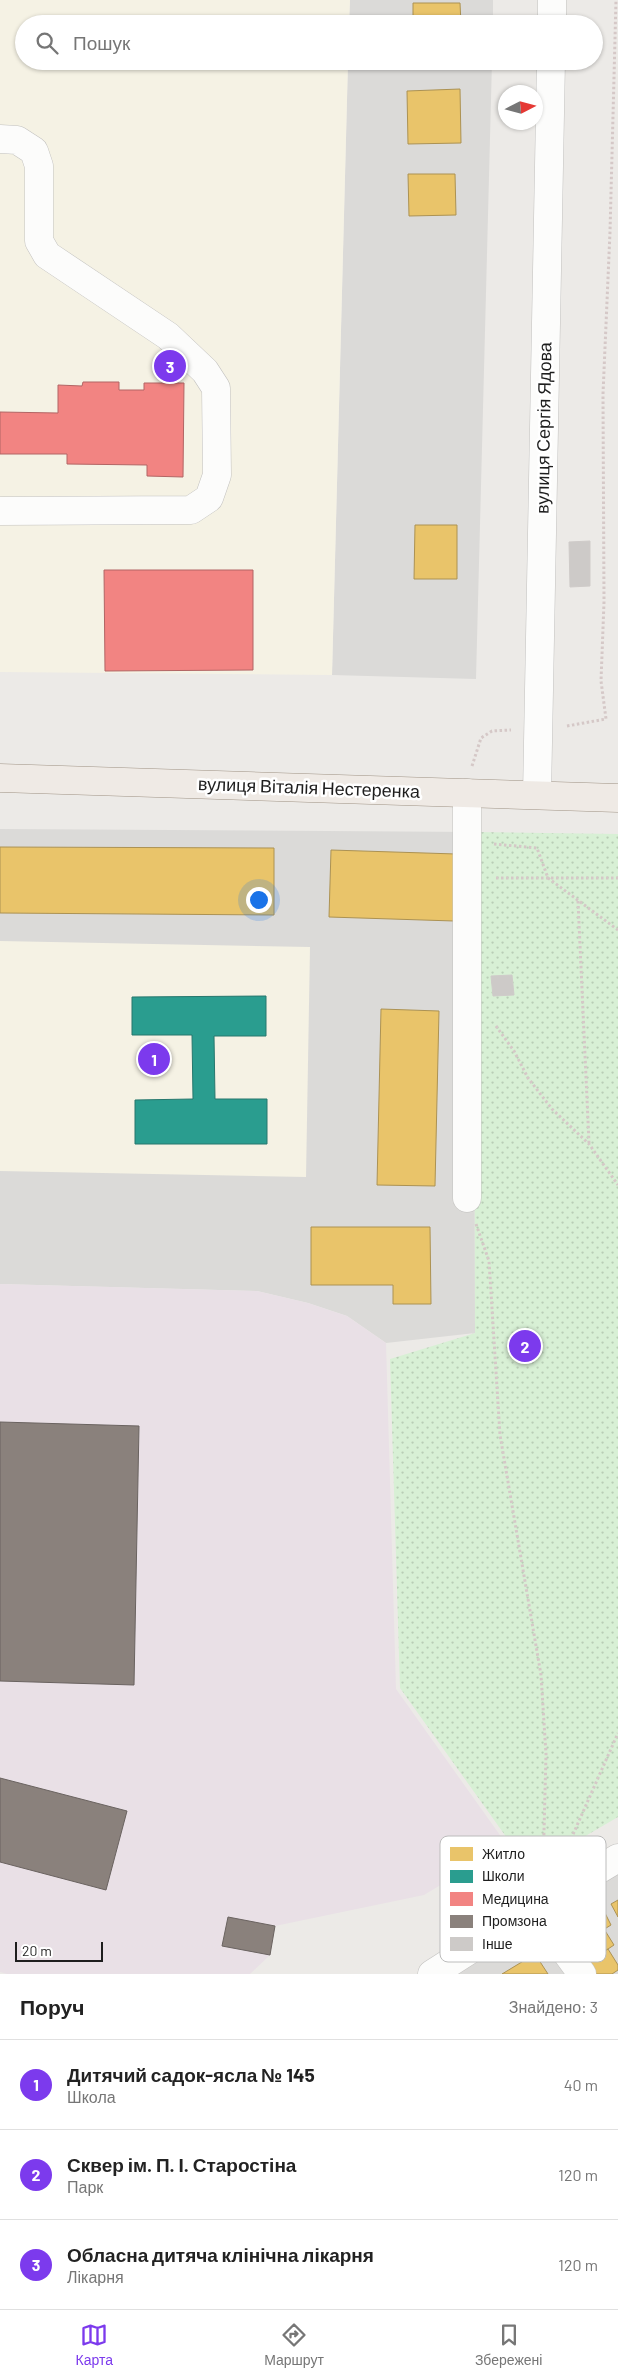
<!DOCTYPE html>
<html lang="uk">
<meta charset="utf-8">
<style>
body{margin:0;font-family:Barlow,sans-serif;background:#f2f2f2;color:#222}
.compass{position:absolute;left:498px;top:85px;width:45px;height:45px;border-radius:50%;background:#fff;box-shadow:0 1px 4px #0004;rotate:84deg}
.scale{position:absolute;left:15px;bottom:12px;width:88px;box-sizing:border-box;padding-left:5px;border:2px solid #1e1e1e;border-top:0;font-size:14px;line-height:18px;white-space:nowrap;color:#1e1e1e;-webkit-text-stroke:4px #fff;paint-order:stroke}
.you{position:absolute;left:258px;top:899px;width:18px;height:18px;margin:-12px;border:4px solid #fff;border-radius:50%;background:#1a73e8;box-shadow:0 0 0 8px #1a73e833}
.badge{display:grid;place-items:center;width:32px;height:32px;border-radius:50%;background:#7c3aed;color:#fff;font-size:16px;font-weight:700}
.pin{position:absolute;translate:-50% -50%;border:2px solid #fff;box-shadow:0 1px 5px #0006}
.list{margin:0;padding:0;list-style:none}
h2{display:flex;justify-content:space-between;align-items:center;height:65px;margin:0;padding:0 20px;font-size:21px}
h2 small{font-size:16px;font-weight:400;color:#767676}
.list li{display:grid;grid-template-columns:32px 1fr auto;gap:15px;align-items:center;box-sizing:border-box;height:90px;padding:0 20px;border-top:1px solid #e0e0e0}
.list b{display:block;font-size:19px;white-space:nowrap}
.list p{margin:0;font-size:16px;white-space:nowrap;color:#767676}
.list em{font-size:16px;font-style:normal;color:#767676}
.icon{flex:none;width:28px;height:28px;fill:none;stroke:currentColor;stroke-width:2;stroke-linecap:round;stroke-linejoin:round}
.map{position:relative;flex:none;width:618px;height:1974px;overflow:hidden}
.search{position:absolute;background:#fff;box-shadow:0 1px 4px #0004;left:15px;right:15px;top:15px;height:55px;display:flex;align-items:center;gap:12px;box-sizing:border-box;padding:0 18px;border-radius:28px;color:#767676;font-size:19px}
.sheet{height:335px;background:#fff}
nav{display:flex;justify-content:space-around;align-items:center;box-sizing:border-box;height:70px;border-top:1px solid #e0e0e0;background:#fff;font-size:14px;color:#767676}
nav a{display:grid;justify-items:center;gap:2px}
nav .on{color:#7c3aed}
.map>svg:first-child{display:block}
.residential{fill:#dbdad8}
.industrial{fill:#e9e0e6}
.education{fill:#f5f2e4}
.park{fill:url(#park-dots)}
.homes{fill:#e9c46a;stroke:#ac9253}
.schools{fill:#2a9d8f;stroke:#26776d}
.health{fill:#f28482;stroke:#b26564}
.industry{fill:#8a817c;stroke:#6a6360}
.building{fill:#cdcac8;stroke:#cfcbc9}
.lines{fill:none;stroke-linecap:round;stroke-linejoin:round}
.minor-casing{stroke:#c2c1bf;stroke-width:29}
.major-casing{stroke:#a09486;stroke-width:29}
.path{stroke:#d5c8c7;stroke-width:3;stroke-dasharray:2.5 2.5;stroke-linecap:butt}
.minor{stroke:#fcfcfb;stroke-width:28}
.major{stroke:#efeae5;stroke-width:28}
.labels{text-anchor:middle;stroke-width:5;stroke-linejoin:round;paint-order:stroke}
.street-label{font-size:18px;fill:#1e1e1e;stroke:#fff}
.key{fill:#fff;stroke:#bcbcbc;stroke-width:1}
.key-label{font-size:14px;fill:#1e1e1e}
</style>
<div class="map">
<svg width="618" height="1974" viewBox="0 0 618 1974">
<defs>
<pattern id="park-dots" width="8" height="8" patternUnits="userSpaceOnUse" patternTransform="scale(1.25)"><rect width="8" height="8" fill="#d8f0d5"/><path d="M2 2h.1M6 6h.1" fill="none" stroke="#b9cdb6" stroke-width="1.8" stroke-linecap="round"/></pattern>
</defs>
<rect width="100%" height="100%" fill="#eceae7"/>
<g class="residential">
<polygon points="350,0 493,0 493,24 349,24"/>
<polygon points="348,61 492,61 476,679 332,675"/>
<polygon points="0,829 474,832 475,1333 386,1343 347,1316 308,1303 257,1291 0,1284"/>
<polygon points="618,1873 618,1974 456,1974"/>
</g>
<polygon class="industrial" points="0,1284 257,1291 308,1303 347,1316 386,1343 396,1689 507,1845 424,1895 275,1926 270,1955 250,1974 7,1974 0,1972"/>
<g class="education">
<polygon points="0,0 350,0 349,24 24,24 24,61 348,61 332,675 0,672"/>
<polygon points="0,941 310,947 306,1177 0,1171"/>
</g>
<polygon class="park" points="474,832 618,834 618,1817 529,1869 400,1688 390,1359 475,1333"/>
<g class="homes">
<polygon points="413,3 460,3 461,24 413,24"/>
<polygon points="460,89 461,143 408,144 407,91"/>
<polygon points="408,174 455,174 456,215 409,216"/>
<polygon points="415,525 457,525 457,579 414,579"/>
<polygon points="0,847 274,848 274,915 0,913"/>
<polygon points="331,850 456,854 454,921 329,917"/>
<polygon points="381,1009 439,1011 435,1186 377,1185"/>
<polygon points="311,1227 430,1227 431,1304 393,1304 393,1285 311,1285"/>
<polygon points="618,1900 618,1917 611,1904"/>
<polygon points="604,1911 611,1925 577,1946 566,1932"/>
<polygon points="604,1929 614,1945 587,1963 577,1946"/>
<polygon points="608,1949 618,1965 618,1970 612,1974 595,1974 587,1963"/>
<polygon points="535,1954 548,1974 502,1974"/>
</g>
<polygon class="schools" points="266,996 266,1036 214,1036 215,1099 267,1099 267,1144 135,1144 135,1100 193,1099 192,1035 132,1035 132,997"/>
<g class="health">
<polygon points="83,382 119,382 119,390 144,390 144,383 184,383 183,477 147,476 147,465 67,464 67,454 0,454 0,412 58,413 58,385 82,386"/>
<polygon points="104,570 253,570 253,670 105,671"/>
</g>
<g class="industry">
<polygon points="0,1422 139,1426 134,1685 0,1681"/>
<polygon points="0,1778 127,1811 106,1890 0,1862"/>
<polygon points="228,1917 275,1926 270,1955 222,1946"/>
</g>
<g class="building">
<polygon points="590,541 590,586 570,587 569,542"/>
<polygon points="512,975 514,995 493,996 491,976"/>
</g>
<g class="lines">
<g class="minor-casing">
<g id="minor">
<polyline points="552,24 552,0"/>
<polyline points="0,139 17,140 34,151 39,166 39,241 47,255 168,336 205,371 216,388 217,475 209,498 191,510 0,511"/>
<polyline points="537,795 551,61"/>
<polyline points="467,1198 467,793"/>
<polyline points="534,1908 582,1974"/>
<polyline points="432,1974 543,1903 618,1858"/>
</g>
</g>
<g class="major-casing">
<polyline id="major" points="0,778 618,798"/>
</g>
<g class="path">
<polyline points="567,726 606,719 601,681 604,602 603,394 610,232 616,0"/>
<polyline points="472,766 481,738 492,731 511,730"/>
<polyline points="494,844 537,848 548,878 618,930"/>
<polyline points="496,878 618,878"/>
<polyline points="578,901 589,1143"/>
<polyline points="496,1026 514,1051 528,1078 552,1109 589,1144 618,1185"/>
<polyline points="476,1224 489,1261 500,1435 541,1675 546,1754 543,1870"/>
<polyline points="563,1857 618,1733"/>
</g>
<use href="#minor" class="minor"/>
<use href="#major" class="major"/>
</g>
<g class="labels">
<g class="street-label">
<text transform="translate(544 428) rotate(-89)" y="6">вулиця Сергія Ядова</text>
<text transform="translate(309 788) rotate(2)" y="6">вулиця Віталія Нестеренка</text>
</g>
</g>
<rect x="440" y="1836" width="166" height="126" rx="8" class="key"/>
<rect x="450" y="1847" width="23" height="14" fill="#e9c46a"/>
<rect x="450" y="1870" width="23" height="13" fill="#2a9d8f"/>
<rect x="450" y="1892" width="23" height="14" fill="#f28482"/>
<rect x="450" y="1915" width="23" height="13" fill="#8a817c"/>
<rect x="450" y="1937" width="23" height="14" fill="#cdcac8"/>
<g class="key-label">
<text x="482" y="1859">Житло</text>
<text x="482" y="1881">Школи</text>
<text x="482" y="1904">Медицина</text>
<text x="482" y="1926">Промзона</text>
<text x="482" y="1949">Інше</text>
</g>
</svg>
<svg class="compass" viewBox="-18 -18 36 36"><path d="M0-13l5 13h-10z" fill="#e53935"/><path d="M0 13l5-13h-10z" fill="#767676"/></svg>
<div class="scale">20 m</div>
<div class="you"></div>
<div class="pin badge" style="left:154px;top:1059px">1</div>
<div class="pin badge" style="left:525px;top:1346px">2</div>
<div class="pin badge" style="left:170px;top:366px">3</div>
<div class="search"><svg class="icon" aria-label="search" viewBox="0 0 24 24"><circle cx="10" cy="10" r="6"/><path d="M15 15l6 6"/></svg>Пошук</div>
</div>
<section class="sheet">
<h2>Поруч<small>Знайдено: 3</small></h2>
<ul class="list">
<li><span class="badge">1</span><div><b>Дитячий садок-ясла № 145</b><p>Школа</p></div><em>40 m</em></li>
<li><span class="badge">2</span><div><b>Сквер ім. П. І. Старостіна</b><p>Парк</p></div><em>120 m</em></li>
<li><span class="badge">3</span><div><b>Обласна дитяча клінічна лікарня</b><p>Лікарня</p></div><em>120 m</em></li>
</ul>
</section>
<nav>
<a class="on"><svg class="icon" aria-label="map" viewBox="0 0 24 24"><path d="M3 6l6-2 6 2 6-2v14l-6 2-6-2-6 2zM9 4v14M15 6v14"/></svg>Карта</a>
<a><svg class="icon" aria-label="directions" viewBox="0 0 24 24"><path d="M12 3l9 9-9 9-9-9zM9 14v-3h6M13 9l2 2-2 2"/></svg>Маршрут</a>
<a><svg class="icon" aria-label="saved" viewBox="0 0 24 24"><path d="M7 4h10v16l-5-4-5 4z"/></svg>Збережені</a>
</nav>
